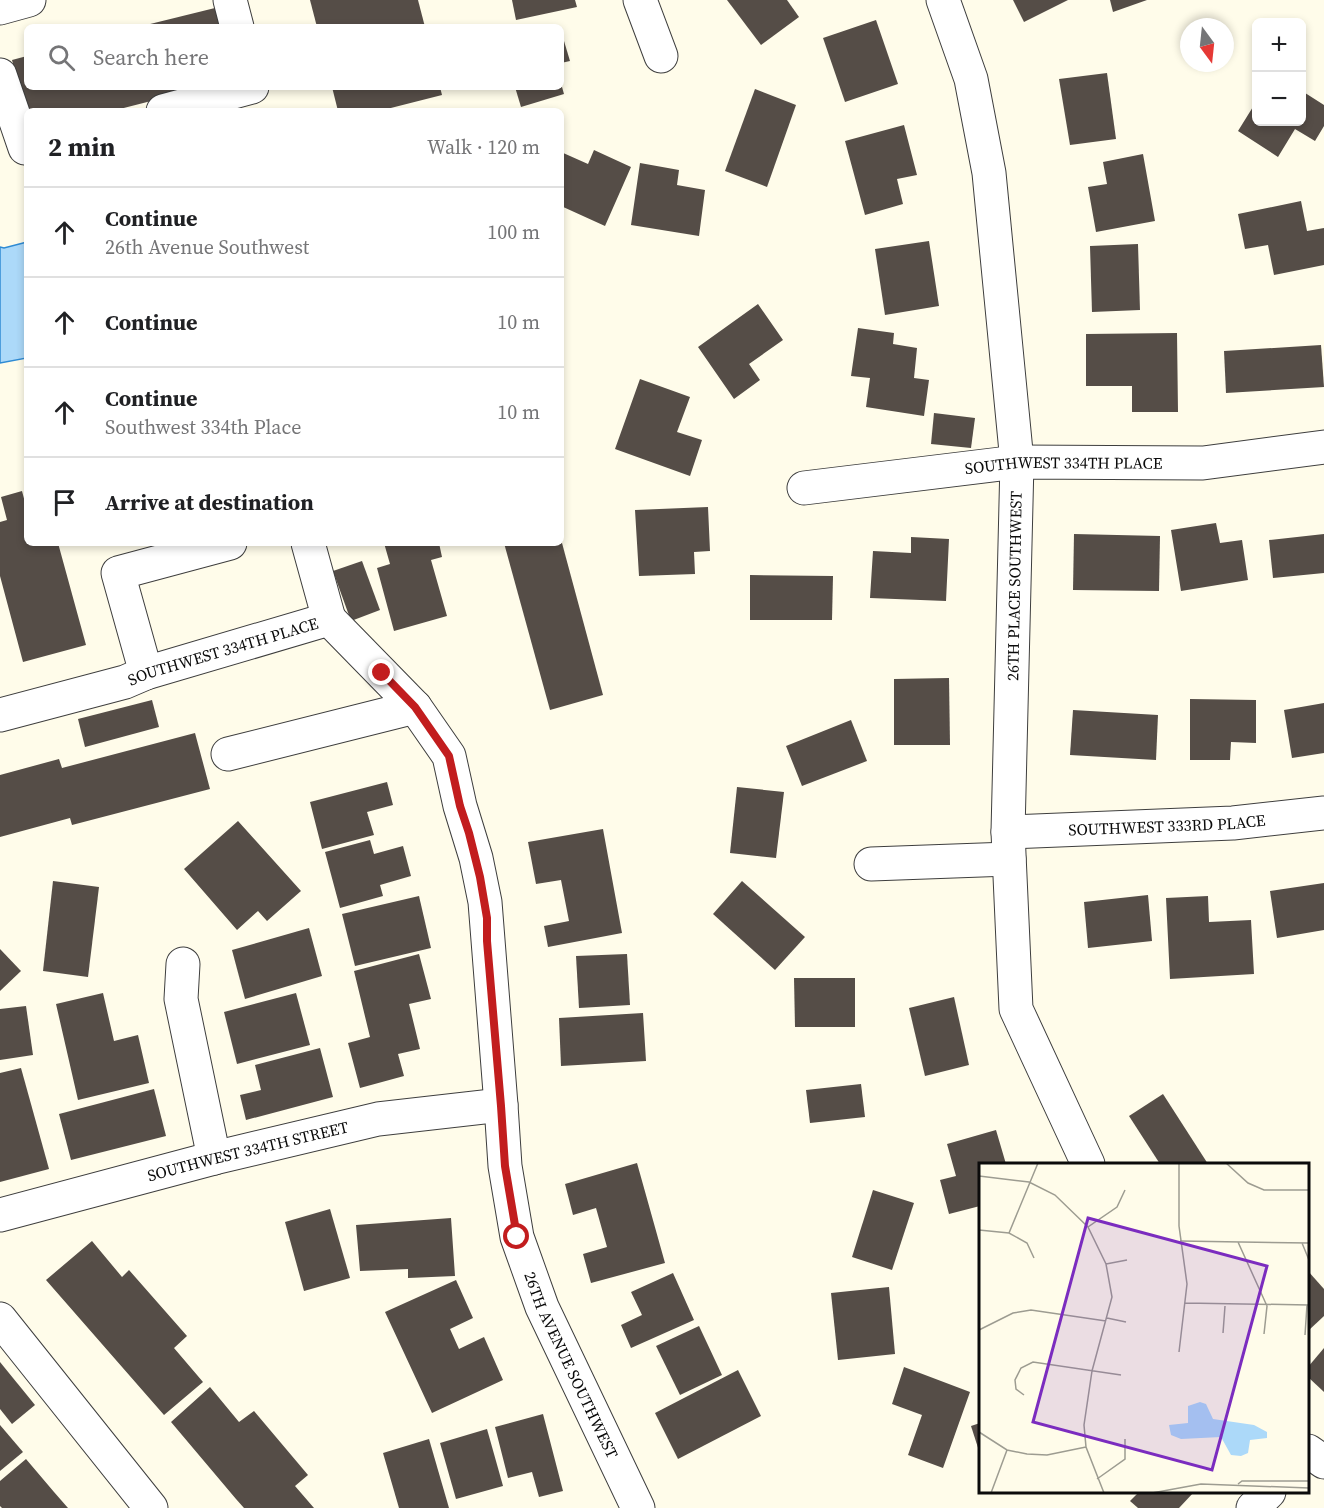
<!DOCTYPE html>
<meta charset="utf-8">
<style>
body{margin:0;font-family:"Source Serif 4",serif;background:#f2f2f2;color:#202124}
.controls{position:absolute;right:18px;top:18px;display:grid;overflow:hidden;border-radius:9px;box-shadow:0 3px 9px #0003}
.controls button{width:54px;height:54px;display:grid;place-items:center;padding:0;border:0;border-bottom:2px solid #e0e0e0;background:#fff;color:#202124;font:30px sans-serif}
.compass{position:absolute;left:1180px;top:18px;width:54px;height:54px;border-radius:50%;background:#fff;box-shadow:0 3px 9px #0003;rotate:165deg}
.stop{position:absolute;width:18px;height:18px;margin:-14px;border:4px solid #c21d1e;border-radius:50%;background:#fff}
.stop.end{background:#c21d1e;border-color:#fff;box-shadow:0 2px 6px #0008}
.list{margin:0;padding:0;list-style:none}
h2{display:flex;justify-content:space-between;align-items:center;height:78px;margin:0;padding:0 24px;font-size:26px}
h2 small{font-size:20px;font-weight:400;color:#757577}
.list li{display:grid;grid-template-columns:39px 1fr auto;gap:18px;align-items:center;box-sizing:border-box;height:90px;padding:0 24px;border-top:2px solid #e0e0e0}
.list b{display:block;font-size:22px;white-space:nowrap}
.list p{margin:0;font-size:20px;white-space:nowrap;color:#757577}
.list em{font-size:20px;font-style:normal;color:#757577}
.icon{flex:none;width:33px;height:33px;fill:none;stroke:currentColor;stroke-width:2;stroke-linecap:round;stroke-linejoin:round}
.map{position:relative;flex:none;width:1324px;height:1508px;overflow:hidden}
.search{position:absolute;background:#fff;box-shadow:0 3px 9px #0003;left:24px;top:24px;width:540px;height:66px;display:flex;align-items:center;gap:15px;box-sizing:border-box;padding:0 21px;border-radius:9px;color:#757577;font-size:22px}
.panel{position:absolute;background:#fff;box-shadow:0 3px 9px #0003;left:24px;top:108px;width:540px;height:438px;border-radius:9px}
.map>svg:first-child{display:block}
.water{fill:#acd9f9;stroke:#2f8bd4;stroke-width:1.5}
.building{fill:#554d47}
.lines{fill:none;stroke-linecap:round;stroke-linejoin:round}
.minor-casing{stroke:#3e3e3e;stroke-width:35}
.minor{stroke:#fff;stroke-width:33}
.route{stroke:#c21d1e;stroke-width:8}
.labels{text-anchor:middle;stroke-width:6;stroke-linejoin:round;paint-order:stroke}
.street-label{font-size:16px;fill:#0b0b0b;stroke:#fff}
.inset-road{fill:none;stroke:#9d9c91;stroke-width:1.5}
.view{fill:#7b2cbf;fill-opacity:0.15;stroke:#7b2cbf;stroke-width:3}
.inset-edge{fill:none;stroke:#0b0b0b;stroke-width:3}
</style>
<div class="map">
<svg width="1324" height="1508" viewBox="0 0 1324 1508">
<rect width="100%" height="100%" fill="#fffcea"/>
<polygon class="water" points="27,242 27,358 0,363 0,247 4,248"/>
<g class="building">
<polygon points="310,0 418,0 425,27 317,27"/>
<polygon points="512,0 575,0 577,7 516,20"/>
<polygon points="727,0 787,0 799,17 761,45"/>
<polygon points="1013,0 1068,0 1024,22"/>
<polygon points="1110,0 1147,0 1113,12"/>
<polygon points="219,7 224,27 142,27 142,26"/>
<polygon points="876,20 898,84 845,102 823,38"/>
<polygon points="561,31 570,61 561,63"/>
<polygon points="27,56 27,87 202,88 112,111 25,111 12,60"/>
<polygon points="1107,73 1116,139 1070,145 1059,79"/>
<polygon points="332,87 440,87 442,95 379,111 338,111"/>
<polygon points="515,87 562,87 564,94 521,107"/>
<polygon points="755,89 796,105 767,187 725,171"/>
<polygon points="1302,91 1324,105 1324,126 1315,141 1295,129 1278,157 1238,131 1256,102 1256,122 1302,122"/>
<polygon points="904,125 917,175 897,179 903,204 865,215 845,141"/>
<polygon points="594,150 631,167 605,226 561,206 561,152 588,164"/>
<polygon points="1143,154 1155,221 1096,232 1088,187 1107,184 1103,162"/>
<polygon points="640,163 679,170 677,185 705,190 699,236 631,225"/>
<polygon points="1301,201 1307,231 1324,228 1324,265 1274,275 1268,245 1245,249 1238,214"/>
<polygon points="929,241 939,306 885,315 875,249"/>
<polygon points="1138,244 1140,310 1092,312 1090,246"/>
<polygon points="758,304 783,340 749,364 760,380 734,399 698,347"/>
<polygon points="858,328 894,333 893,344 917,348 914,378 929,380 924,416 866,407 870,378 851,376"/>
<polygon points="1177,333 1178,412 1132,412 1132,386 1086,386 1086,334"/>
<polygon points="1321,345 1324,387 1226,393 1224,351"/>
<polygon points="640,379 690,397 677,432 702,440 690,476 615,449"/>
<polygon points="934,413 975,418 971,448 931,444"/>
<polygon points="22,491 27,510 27,543 58,543 86,645 23,662 0,576 0,522 7,520 1,497"/>
<polygon points="708,507 710,551 694,552 695,574 639,576 635,510"/>
<polygon points="1216,523 1220,543 1242,540 1248,580 1181,591 1171,530"/>
<polygon points="1074,534 1160,536 1159,591 1073,590"/>
<polygon points="1324,534 1324,573 1273,578 1269,540"/>
<polygon points="911,537 949,539 946,601 870,598 873,551 911,553"/>
<polygon points="384,543 439,543 442,557 431,560 447,616 394,631 377,568 390,564"/>
<polygon points="504,543 562,543 603,695 550,710"/>
<polygon points="362,561 380,610 351,621 333,571"/>
<polygon points="750,575 833,576 832,620 750,620"/>
<polygon points="949,678 950,745 894,745 894,679"/>
<polygon points="1190,699 1256,700 1256,743 1231,742 1230,760 1190,760"/>
<polygon points="152,700 159,727 85,747 78,719"/>
<polygon points="1324,703 1324,753 1292,758 1284,710"/>
<polygon points="1073,710 1158,715 1156,760 1070,755"/>
<polygon points="851,720 867,761 802,786 786,746"/>
<polygon points="195,733 210,789 72,825 70,818 0,837 0,775 59,759 62,768"/>
<polygon points="387,782 393,805 367,812 374,835 322,849 310,802"/>
<polygon points="737,787 784,792 776,858 730,853"/>
<polygon points="238,821 301,891 267,921 258,911 237,930 184,869"/>
<polygon points="603,829 622,933 548,947 544,926 569,921 561,880 536,884 528,842"/>
<polygon points="370,840 374,854 403,846 411,876 380,885 383,896 340,908 325,852"/>
<polygon points="53,881 99,887 88,977 43,971"/>
<polygon points="742,881 805,937 775,970 713,914"/>
<polygon points="1324,883 1324,930 1277,938 1270,891"/>
<polygon points="1148,895 1152,941 1088,948 1084,902"/>
<polygon points="419,896 431,948 355,966 342,914"/>
<polygon points="1208,896 1209,922 1251,920 1254,974 1170,979 1166,898"/>
<polygon points="309,928 322,976 245,999 232,950"/>
<polygon points="0,949 21,971 0,991"/>
<polygon points="419,954 431,999 409,1004 420,1049 398,1054 404,1076 360,1088 348,1043 370,1037 354,971"/>
<polygon points="627,954 630,1005 579,1008 576,956"/>
<polygon points="794,978 855,978 855,1027 795,1027"/>
<polygon points="103,993 114,1041 138,1035 149,1083 78,1100 56,1004"/>
<polygon points="296,993 310,1045 237,1064 224,1012"/>
<polygon points="954,997 969,1065 925,1076 909,1008"/>
<polygon points="26,1006 33,1055 0,1060 0,1009"/>
<polygon points="643,1013 646,1061 561,1066 559,1018"/>
<polygon points="320,1048 333,1097 246,1120 240,1095 261,1090 255,1065"/>
<polygon points="21,1068 49,1169 0,1182 0,1073"/>
<polygon points="861,1084 865,1117 810,1123 806,1090"/>
<polygon points="154,1089 166,1136 71,1160 59,1114"/>
<polygon points="1163,1094 1208,1164 1160,1164 1129,1116"/>
<polygon points="996,1130 1006,1164 980,1164 980,1206 949,1214 940,1180 956,1176 947,1144"/>
<polygon points="637,1163 665,1263 591,1283 583,1254 607,1247 596,1208 573,1215 565,1184"/>
<polygon points="873,1190 914,1203 892,1270 852,1257"/>
<polygon points="330,1209 350,1278 304,1291 285,1222"/>
<polygon points="451,1218 455,1276 408,1278 408,1269 360,1271 356,1225"/>
<polygon points="92,1241 122,1277 129,1270 187,1336 174,1348 203,1382 164,1415 46,1280"/>
<polygon points="1308,1271 1324,1289 1324,1316 1308,1331"/>
<polygon points="673,1273 694,1320 631,1348 621,1325 642,1315 631,1292"/>
<polygon points="456,1280 473,1318 450,1329 459,1349 484,1337 503,1380 432,1413 385,1312"/>
<polygon points="889,1287 895,1354 838,1360 831,1293"/>
<polygon points="699,1326 722,1375 680,1395 656,1346"/>
<polygon points="1324,1348 1324,1392 1308,1377 1308,1367"/>
<polygon points="0,1362 35,1405 12,1424 0,1409"/>
<polygon points="904,1367 970,1392 943,1468 908,1455 922,1415 892,1404"/>
<polygon points="738,1370 761,1416 678,1459 655,1413"/>
<polygon points="210,1387 239,1422 254,1411 308,1475 295,1486 314,1508 244,1508 236,1499 171,1422"/>
<polygon points="543,1414 563,1491 539,1497 532,1472 508,1478 495,1427"/>
<polygon points="980,1423 980,1454 971,1426"/>
<polygon points="0,1425 23,1452 0,1471"/>
<polygon points="487,1429 503,1486 456,1499 440,1443"/>
<polygon points="429,1439 449,1508 399,1508 383,1453"/>
<polygon points="26,1459 54,1492 68,1508 2,1508 0,1506 0,1481"/>
<polygon points="1139,1492 1194,1492 1179,1508 1138,1508 1130,1501"/>
</g>
<g class="lines">
<g class="minor-casing">
<g id="minor">
<polyline points="230,0 237,27"/>
<polyline points="640,0 661,56"/>
<polyline points="943,0 971,79 989,173 1017,462 1008,832 1016,1009 1088,1164"/>
<polyline points="0,8 29,0"/>
<polyline points="0,75 25,148 27,147"/>
<polyline points="163,111 252,87"/>
<path id="s1" d="M804 488 1017 462 1203 463 1324 447"/>
<polyline points="308,543 329,619"/>
<polyline points="146,673 118,573 230,543"/>
<path id="s2" d="M0 715 125 682 146 673 329 619 415 707 449 756 460 806 476 858 485 902 501 1105 505 1166 517 1237 542 1307 638 1508"/>
<polyline points="228,754 415,707"/>
<path id="s3" d="M1008 832 1233 823 1324 813"/>
<polyline points="871,864 1009,859"/>
<polyline points="183,964 181,999 214,1158"/>
<path id="s4" d="M0 1215 214 1158 378 1119 501 1105"/>
<polyline points="0,1319 151,1508"/>
<polyline points="1308,1451 1324,1462"/>
<polyline points="1253,1508 1269,1492"/>
</g>
</g>
<use href="#minor" class="minor"/>
</g>
<g class="lines">
<polyline class="route" points="382,673 415,707 449,756 460,806 469,833 480,877 487,918 487,941 501,1106 505,1166 517,1237"/>
</g>
<g class="labels">
<g class="street-label">
<text dy="6" stroke="none"><textPath href="#s1" startOffset="261">SOUTHWEST 334TH PLACE</textPath></text>
<text transform="translate(1014 586) rotate(-89)" y="6">26TH PLACE SOUTHWEST</text>
<text dy="6" stroke="none"><textPath href="#s2" startOffset="232">SOUTHWEST 334TH PLACE</textPath></text>
<text dy="6" stroke="none"><textPath href="#s3" startOffset="159">SOUTHWEST 333RD PLACE</textPath></text>
<text dy="6" stroke="none"><textPath href="#s4" startOffset="256">SOUTHWEST 334TH STREET</textPath></text>
<text dy="6" stroke="none"><textPath href="#s2" startOffset="1152">26TH AVENUE SOUTHWEST</textPath></text>
</g>
</g>
<g transform="translate(979 1163)">
<rect width="330" height="330" fill="#fffcea"/>
<path d="M221 239 227 241 234 256 275 262 288 269V275L271 277 269 290 262 293 252 292 242 274 202 276 192 272 190 262 209 260V243Z" fill="#acd9f9"/>
<path class="inset-road" d="M247 0 269 20 285 27H330M0 13 50 19 76 32 109 64M0 67 30 70 48 80 55 95M30 70 59 0M201 78 330 80M259 79 288 143 285 171M323 80 330 97M127 101 148 97M206 140 330 142M128 155 147 159M0 167 34 150 52 147 127 158M244 170 246 143M326 172 328 142M200 189 208 121 200 63V0M45 232 37 226 36 217 42 205 54 199 142 212M0 269 28 287 48 291 68 292 107 284M118 316 146 296V276M259 321 263 318H330M12 330 28 287M125 330 107 284 105 262 113 208 133 134 127 101 109 64 138 44 146 27M173 330 222 321 330 325"/>
<path class="view" d="M109 55 288 103 233 307 54 259Z"/>
<rect width="330" height="330" class="inset-edge"/>
</g>
</svg>
<div class="controls">
<button>+</button>
<button>−</button>
</div>
<svg class="compass" viewBox="-18 -18 36 36"><path d="M0-13l5 13h-10z" fill="#e53935"/><path d="M0 13l5-13h-10z" fill="#757577"/></svg>
<div class="stop" style="left:517px;top:1237px"></div>
<div class="stop end" style="left:382px;top:673px"></div>
<div class="search"><svg class="icon" aria-label="search" viewBox="0 0 24 24"><circle cx="10" cy="10" r="6"/><path d="M15 15l6 6"/></svg>Search here</div>
<section class="panel">
<h2>2 min<small>Walk · 120 m</small></h2>
<ul class="list">
<li><svg class="icon" aria-label="ahead" viewBox="0 0 24 24"><path d="M12 20V5M6 11l6-6 6 6"/></svg><div><b>Continue</b><p>26th Avenue Southwest</p></div><em>100 m</em></li>
<li><svg class="icon" aria-label="ahead" viewBox="0 0 24 24"><path d="M12 20V5M6 11l6-6 6 6"/></svg><div><b>Continue</b></div><em>10 m</em></li>
<li><svg class="icon" aria-label="ahead" viewBox="0 0 24 24"><path d="M12 20V5M6 11l6-6 6 6"/></svg><div><b>Continue</b><p>Southwest 334th Place</p></div><em>10 m</em></li>
<li><svg class="icon" aria-label="arrive" viewBox="0 0 24 24"><path d="M6 21V4h12l-3 4 3 4H6"/></svg><div><b>Arrive at destination</b></div></li>
</ul>
</section>
</div>
